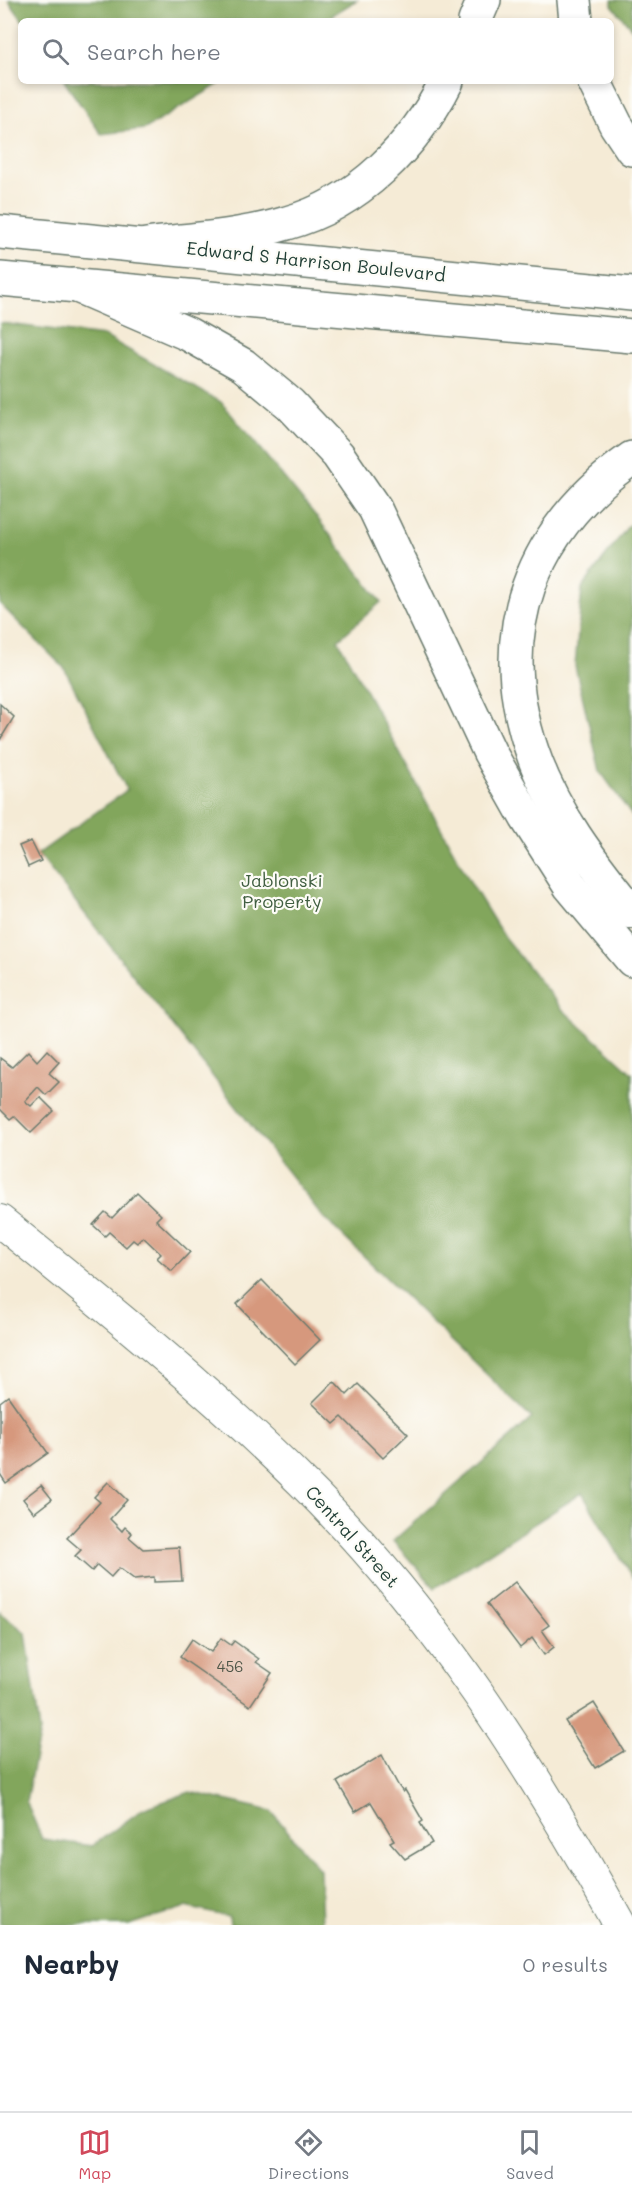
<!DOCTYPE html>
<style>
body{margin:0;font-family:Mali,sans-serif;background:#f6f6f7;color:#1f2937}
.list{margin:0;padding:0;list-style:none}
h2{display:flex;justify-content:space-between;align-items:center;height:78px;margin:0;padding:0 24px;font-size:26px}
h2 small{font-size:20px;font-weight:400;color:#747a83}
.icon{flex:none;width:33px;height:33px;fill:none;stroke:currentColor;stroke-width:2;stroke-linecap:round;stroke-linejoin:round}
.map{position:relative;flex:none;width:632px;height:1925px;overflow:hidden}
.search{position:absolute;background:#fff;box-shadow:0 3px 9px #0003;left:18px;right:18px;top:18px;height:66px;display:flex;align-items:center;gap:15px;box-sizing:border-box;padding:0 21px;border-radius:9px;color:#747a83;font-size:22px}
.sheet{height:186px;background:#fff}
nav{display:flex;justify-content:space-around;align-items:center;box-sizing:border-box;height:84px;border-top:2px solid #e0e1e3;background:#fff;font-size:16px;color:#747a83}
nav a{display:grid;justify-items:center;gap:3px}
nav .on{color:#d1495b}
.map>svg:first-child{display:block}
.forest{fill:#82a65c;stroke:#507248;stroke-width:1.5}
.building{fill:#d6987d}
.lines{fill:none;stroke-linecap:round;stroke-linejoin:round}
.minor-casing{stroke:#6a7a6d;stroke-width:34}
.major-casing{stroke:#6a7a6d;stroke-width:36}
.highway-casing{stroke:#6a7a6d;stroke-width:36}
.minor{stroke:#fff;stroke-width:32}
.major{stroke:#fff;stroke-width:33}
.highway{stroke:#fff;stroke-width:33}
.labels{text-anchor:middle;stroke-width:4.5;stroke-linejoin:round;paint-order:stroke}
.number-label{font-size:15px;fill:#4d5446}
.street-label{font-size:18px;fill:#1f3d34;stroke:#fdfcf7}
.park-label{font-size:18px;fill:#405e41;stroke:#fdfcf7}
</style>
<div class="map">
<svg width="632" height="1925" viewBox="0 0 632 1925">
<rect width="100%" height="100%" fill="#fdfcf7"/>
<filter id="ink" filterUnits="userSpaceOnUse"><feTurbulence type="fractalNoise" baseFrequency=".0167" numOctaves="2"/><feDisplacementMap in="SourceGraphic" scale="12" xChannelSelector="R" yChannelSelector="G"/><feConvolveMatrix kernelMatrix="1 2 1 2 8 2 1 2 1" color-interpolation-filters="sRGB"/></filter>
<filter id="wash" filterUnits="userSpaceOnUse"><feTurbulence type="fractalNoise" baseFrequency=".008" numOctaves="4" result="noise"/><feDisplacementMap in="SourceGraphic" scale="24" xChannelSelector="R" yChannelSelector="G"/><feGaussianBlur stdDeviation="1.35" result="paint"/><feColorMatrix in="noise" values="0 0 0 0 0 0 0 0 0 0 0 0 0 0 0 0 0 1.4 0 .05"/><feComposite in="paint" operator="in"/></filter>
<g filter="url(#wash)">
<rect width="100%" height="100%" fill="#f5ebd6"/>
<g class="forest">
<polygon points="8,0 357,0 323,21 23,21"/>
<polygon points="612,0 632,0 632,29 612,5"/>
<polygon points="64,81 224,81 145,129 101,134"/>
<polygon points="0,323 104,336 221,402 315,515 381,602 338,640 472,885 504,937 562,1009 632,1073 632,1577 582,1493 435,1588 393,1541 532,1418 323,1217 38,854 127,790 64,668 0,604"/>
<polygon points="632,524 632,816 600,771 575,666 582,588 628,526"/>
<polygon points="0,1612 26,1633 40,1731 26,1801 42,1839 92,1846 143,1809 190,1792 271,1811 320,1870 322,1925 230,1925 229,1917 186,1907 128,1925 0,1925"/>
</g>
<g id="blocks">
<g class="building">
<polygon points="0,704 14,717 0,740"/>
<polygon points="31,841 41,861 28,867 19,846"/>
<polygon points="47,1050 59,1062 49,1073 59,1082 46,1095 38,1087 25,1101 31,1106 40,1097 54,1111 31,1133 14,1116 10,1119 0,1109 0,1058 12,1067 28,1051 37,1061"/>
<polygon points="137,1192 161,1215 156,1220 190,1252 172,1271 157,1258 161,1254 143,1237 137,1243 133,1240 126,1247 109,1232 105,1236 93,1225 105,1212 112,1218"/>
<polygon points="262,1280 320,1340 295,1364 237,1304"/>
<polygon points="334,1381 347,1395 358,1384 408,1434 383,1458 342,1417 334,1424 312,1403"/>
<polygon points="8,1396 48,1453 6,1483 0,1474 0,1402"/>
<polygon points="108,1482 127,1500 110,1519 122,1531 125,1527 132,1533 129,1537 143,1549 179,1547 182,1581 154,1582 154,1577 134,1579 119,1568 111,1577 97,1565 92,1571 75,1556 81,1550 67,1538 100,1502 94,1497"/>
<polygon points="41,1485 52,1499 34,1513 23,1499"/>
<polygon points="515,1582 549,1625 542,1630 554,1647 544,1655 532,1638 520,1648 487,1604"/>
<polygon points="221,1638 231,1645 234,1641 259,1659 256,1662 272,1673 250,1706 180,1657 192,1639 211,1652"/>
<polygon points="594,1703 624,1751 595,1768 565,1721"/>
<polygon points="382,1755 398,1785 403,1792 405,1790 423,1821 420,1823 432,1843 405,1859 390,1842 394,1840 371,1802 355,1812 337,1782"/>
</g>
</g>
</g>
<g filter="url(#ink)">
<use href="#blocks" fill-opacity="0" stroke="#6a7a6d" stroke-width="1.5"/>
<g class="lines">
<g class="minor-casing">
<path id="minor" d="M0 1221C104 1305 207 1388 302 1482 433 1610 532 1766 620 1925"/>
</g>
<g class="major-casing">
<g id="major">
<polyline points="0,232 632,294"/>
<polyline points="0,279 632,336"/>
</g>
</g>
<g class="highway-casing">
<g id="highway">
<polyline points="574,0 576,21"/>
<polyline points="475,21 484,0"/>
<polyline points="594,81 616,125 632,149"/>
<path d="M146 245C193 239 241 237 287 223 359 203 414 146 447 81"/>
<polyline points="75,285 188,334 243,365 290,404 338,455 375,509 490,753 526,817 570,886 632,960"/>
<path d="M632 458C531 529 491 632 532 751 552 811 593 864 632 912"/>
</g>
</g>
<use href="#minor" class="minor"/>
<use href="#major" class="major"/>
<use href="#highway" class="highway"/>
</g>
</g>
<g class="labels">
<g class="number-label">
<text x="230" y="1672">456</text>
</g>
<g class="street-label">
<text transform="translate(316 262) rotate(6)" y="6">Edward S Harrison Boulevard</text>
<text transform="translate(352 1537) rotate(48)" y="6">Central Street</text>
</g>
<g class="park-label">
<text x="282" y="887">Jablonski<tspan x="282" dy="21">Property</tspan></text>
</g>
</g>
</svg>
<div class="search"><svg class="icon" aria-label="search" viewBox="0 0 24 24"><circle cx="10" cy="10" r="6"/><path d="M15 15l6 6"/></svg>Search here</div>
</div>
<section class="sheet">
<h2>Nearby<small>0 results</small></h2>
<ul class="list">
</ul>
</section>
<nav>
<a class="on"><svg class="icon" aria-label="map" viewBox="0 0 24 24"><path d="M3 6l6-2 6 2 6-2v14l-6 2-6-2-6 2zM9 4v14M15 6v14"/></svg>Map</a>
<a><svg class="icon" aria-label="directions" viewBox="0 0 24 24"><path d="M12 3l9 9-9 9-9-9zM9 14v-3h6M13 9l2 2-2 2"/></svg>Directions</a>
<a><svg class="icon" aria-label="saved" viewBox="0 0 24 24"><path d="M7 4h10v16l-5-4-5 4z"/></svg>Saved</a>
</nav>
